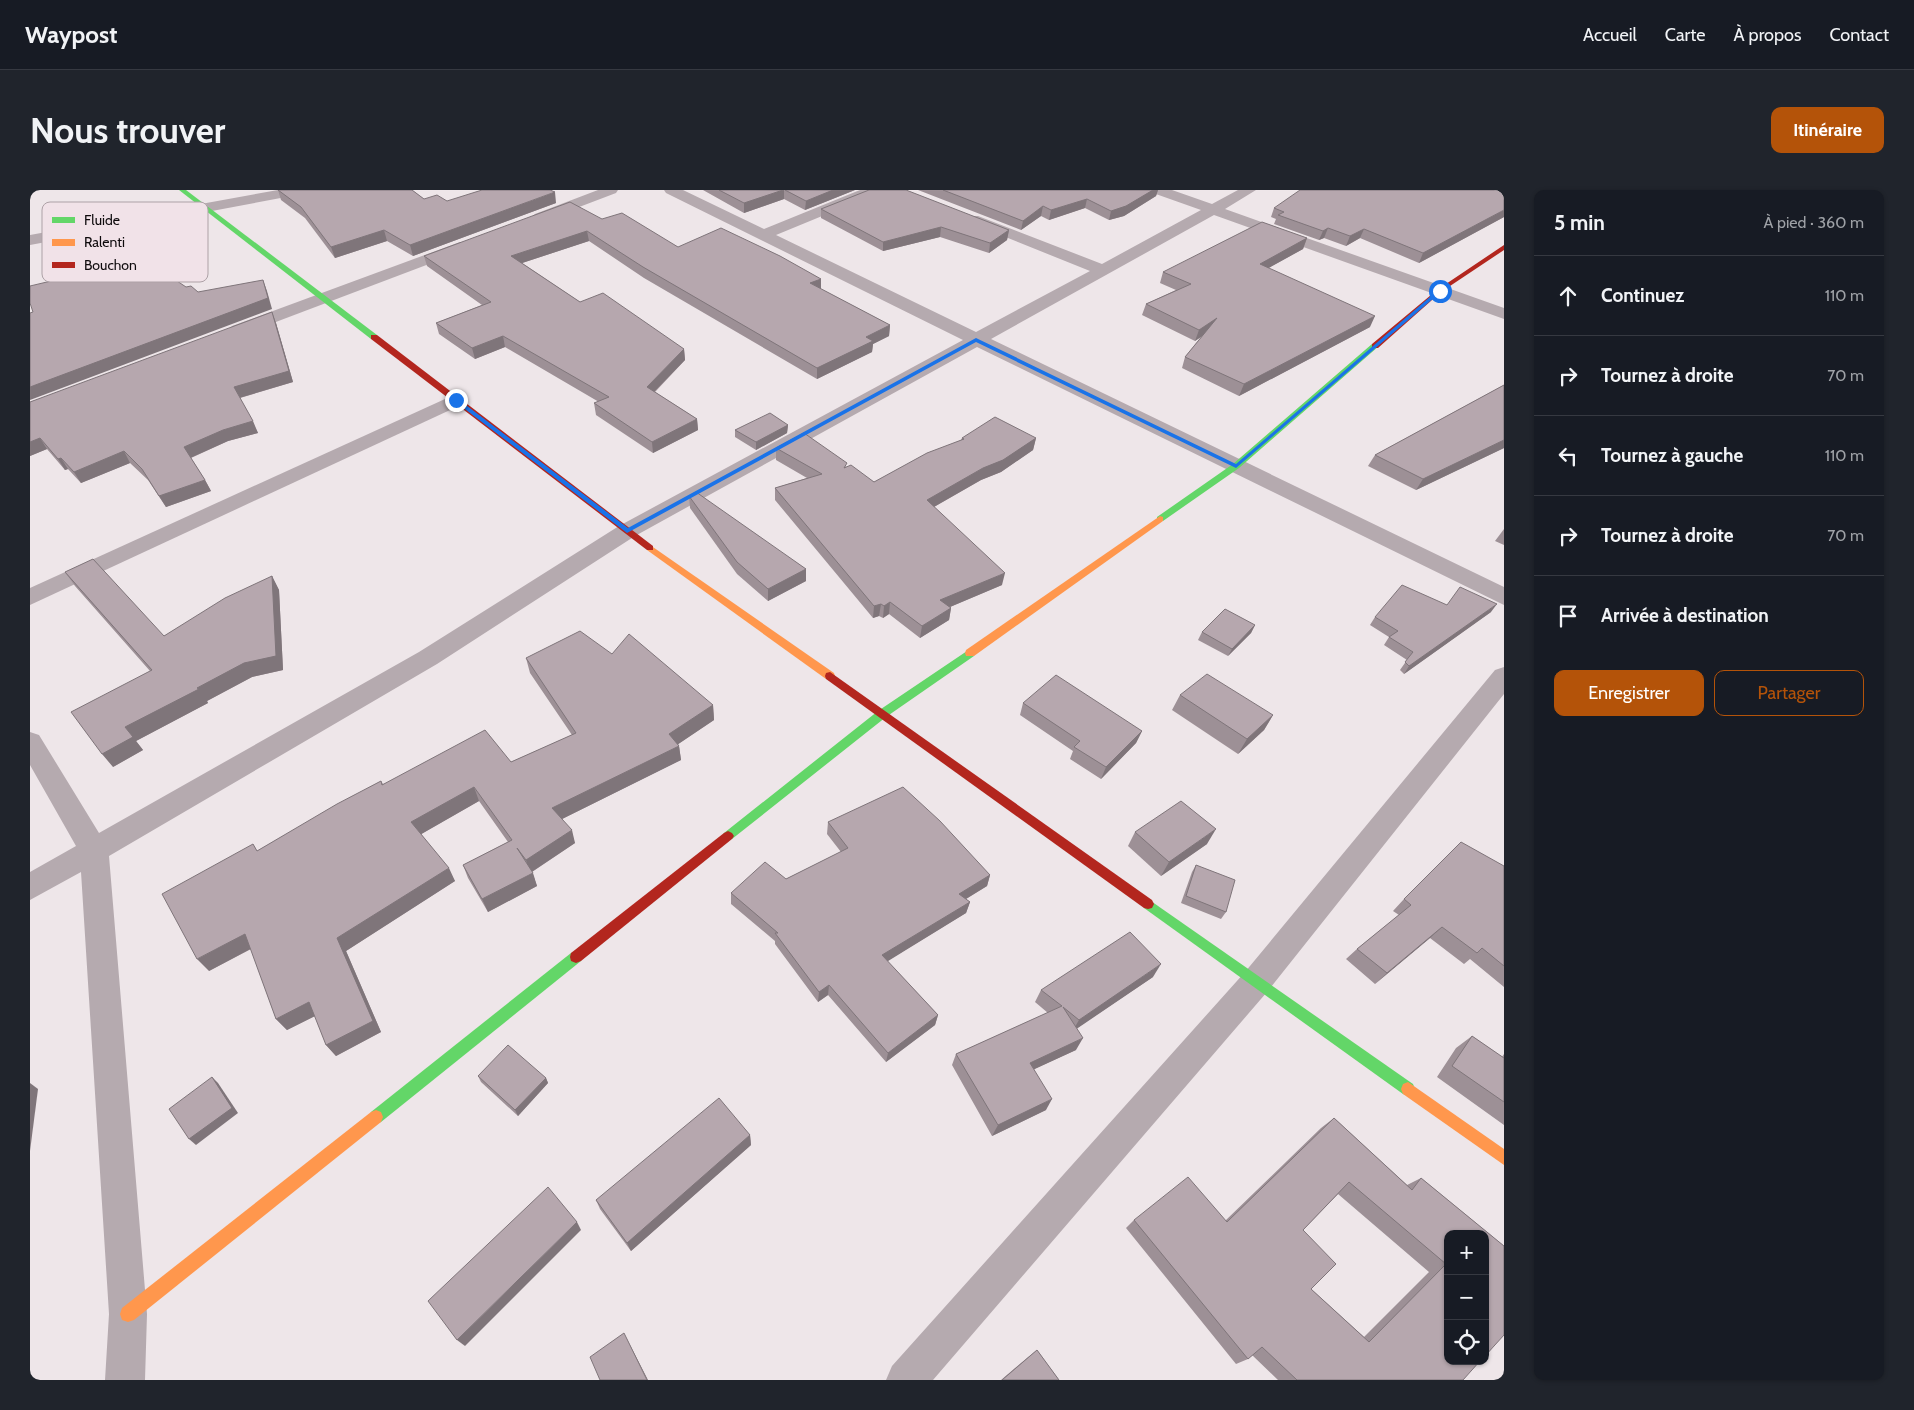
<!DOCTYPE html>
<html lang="fr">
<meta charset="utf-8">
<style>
body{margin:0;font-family:Cabin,sans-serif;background:#20242c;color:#f1f3f6}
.controls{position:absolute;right:15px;bottom:15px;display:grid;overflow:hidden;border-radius:10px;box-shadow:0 1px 4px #0004}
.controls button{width:45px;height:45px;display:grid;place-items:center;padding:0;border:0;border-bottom:1px solid #363941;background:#171b24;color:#f1f3f6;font:25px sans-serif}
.stop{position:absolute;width:15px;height:15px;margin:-11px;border:4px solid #1a73e8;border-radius:50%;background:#fff}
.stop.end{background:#1a73e8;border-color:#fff;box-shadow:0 1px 5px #0008}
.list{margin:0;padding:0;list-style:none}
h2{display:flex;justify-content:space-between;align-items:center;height:65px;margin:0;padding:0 20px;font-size:21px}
h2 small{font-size:16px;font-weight:400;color:#9ea1a6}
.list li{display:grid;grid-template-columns:32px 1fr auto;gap:15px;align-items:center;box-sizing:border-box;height:80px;padding:0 20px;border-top:1px solid #363941}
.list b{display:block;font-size:19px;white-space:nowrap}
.list em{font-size:16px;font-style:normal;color:#9ea1a6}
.actions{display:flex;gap:10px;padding:15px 20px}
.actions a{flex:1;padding:11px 0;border:1px solid #b45309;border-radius:10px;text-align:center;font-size:18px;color:#b45309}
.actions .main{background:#b45309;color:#fff}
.icon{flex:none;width:28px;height:28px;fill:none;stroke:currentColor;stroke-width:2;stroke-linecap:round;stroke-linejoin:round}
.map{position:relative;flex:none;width:1474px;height:1190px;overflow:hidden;border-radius:10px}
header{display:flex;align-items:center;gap:30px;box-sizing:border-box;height:70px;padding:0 25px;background:#171b24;border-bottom:1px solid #363941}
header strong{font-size:24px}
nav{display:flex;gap:28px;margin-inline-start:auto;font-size:18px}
.intro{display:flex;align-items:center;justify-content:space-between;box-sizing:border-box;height:120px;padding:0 30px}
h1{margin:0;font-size:35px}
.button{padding:12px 22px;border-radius:10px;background:#b45309;color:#fff;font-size:18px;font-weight:700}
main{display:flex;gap:30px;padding:0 30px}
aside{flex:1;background:#171b24;border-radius:10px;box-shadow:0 1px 4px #0004}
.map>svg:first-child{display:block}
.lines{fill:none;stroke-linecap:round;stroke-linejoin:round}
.street{fill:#b5aaaf;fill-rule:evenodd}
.fast{fill:#63d668;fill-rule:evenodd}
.slow{fill:#ff974d;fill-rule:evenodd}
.jam{fill:#b3261e;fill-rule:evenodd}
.wall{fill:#9d9096;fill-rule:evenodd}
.shaded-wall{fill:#7f757a}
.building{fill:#b6a7ae;stroke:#7f757a;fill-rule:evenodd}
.route{fill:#1a73e8}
.key{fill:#f1e2e8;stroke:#ada1a6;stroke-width:1}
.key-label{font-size:14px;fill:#0e0a0c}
</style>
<header>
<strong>Waypost</strong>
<nav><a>Accueil</a><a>Carte</a><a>À propos</a><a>Contact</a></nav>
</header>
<div class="intro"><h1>Nous trouver</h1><a class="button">Itinéraire</a></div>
<main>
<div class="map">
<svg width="1474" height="1190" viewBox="0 0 1474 1190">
<rect width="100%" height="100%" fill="#eee6e9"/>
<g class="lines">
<g class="street">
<polygon points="248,0 279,0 272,4 0,55 0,45"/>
<polygon points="568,0 588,0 586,3 515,30 510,32 502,27 505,24"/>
<polygon points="634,0 653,0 734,39 830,0 850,0 848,3 746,45 946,142 1060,81 938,32 935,29 938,26 948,26 1072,74 1171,20 1123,3 1121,0 1142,0 1182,14 1208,0 1226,0 1195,19 1474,118 1474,129 1184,25 961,149 1474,397 1474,415 947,157 605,346 407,474 79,666 117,1124 115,1190 75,1190 79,1124 51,682 0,710 0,682 46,656 0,575 0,542 9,545 69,643 389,462 589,336 933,150 636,3"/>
<polygon points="430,52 438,57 436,60 214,144 202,144 199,140 202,136"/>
<polygon points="426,204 433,206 436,210 433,214 0,415 0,398"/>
<polygon points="1474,477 1474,504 1237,802 903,1190 856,1190 862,1176 1215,782 1465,480"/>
</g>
<g class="fast">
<polygon points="149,0 156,0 347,145 347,149 341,149"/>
<polygon points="1342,154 1349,156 1209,278 1133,331 1127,331 1127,327 1203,274"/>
<polygon points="940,459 944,460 945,463 944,466 856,527 702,649 694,649 692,646 694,643 848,521"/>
<polygon points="1118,709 1383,894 1385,899 1383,904 1378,906 1373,904 1114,718 1112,714 1114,710"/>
<polygon points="546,761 551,763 552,767 551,771 351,932 346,934 341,932 339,927 341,922 541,763"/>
</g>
<g class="slow">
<polygon points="1130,326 1133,327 1133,331 944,466 936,466 935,463 936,460"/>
<polygon points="620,355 804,483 805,486 804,489 796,489 617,360 617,356"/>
<polygon points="1378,892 1474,959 1474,975 1373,904 1371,899 1373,894"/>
<polygon points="346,920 351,922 353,927 351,932 104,1130 98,1132 92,1130 90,1124 92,1118 341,922"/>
</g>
<g class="jam">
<polygon points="1474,55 1474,60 1411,102 1348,158 1342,158 1342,154 1407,100"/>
<polygon points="341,145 347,145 623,356 623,360 617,360 341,149"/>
<polygon points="800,482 1122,710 1124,714 1122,718 1118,719 1114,718 796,489 795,486 796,483"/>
<polygon points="698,641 702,643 704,646 702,649 551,771 546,773 541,771 540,767 541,763 694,643"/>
</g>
</g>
<g class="wall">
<polygon points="248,0 382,0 394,9 417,11 526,13 383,66 357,51 305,68 275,28 251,10"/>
<polygon points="673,0 825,0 775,20 754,9 714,23"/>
<polygon points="888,0 1128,0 1126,6 1094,26 1079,30 1055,18 1019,30 1011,26 991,40"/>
<polygon points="1244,18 1474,27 1389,73 1330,48 1316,56 1294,48 1289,50 1244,34 1246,29 1241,27"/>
<polygon points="791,19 979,40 977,50 959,63 910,47 853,61 791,28"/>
<polygon points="572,29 648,57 791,89 791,99 860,135 859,146 843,154 842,162 787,189 614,88 559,51 492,73 550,112 654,159 655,170 625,202 667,229 668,240 623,263 566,225 564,213 569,212 475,157 445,169 409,144 406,133 452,115 397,76 394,66"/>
<polygon points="1277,48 1273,59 1238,78 1340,137 1209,206 1152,178 1155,167 1172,146 1165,151 1112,125 1116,114 1146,100 1130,93 1133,82"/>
<polygon points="246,133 263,192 210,208 228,243 198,251 161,268 175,290 181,301 136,317 118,290 100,273 51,293 38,279 35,280 17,259 0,266 0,212"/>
<polygon points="1474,195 1474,258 1386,300 1338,276 1345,265"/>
<polygon points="758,235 757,243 726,260 705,247 705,240"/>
<polygon points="932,248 1006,248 1003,260 971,282 951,290 904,317 972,395 920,417 921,418 919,430 890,448 859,424 853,428 849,426 843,428 745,310 745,298 777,288 746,270 746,258 817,277 844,292 931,250"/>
<polygon points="659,306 776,379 776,391 738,411 707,384 660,318"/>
<polygon points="1474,339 1474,355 1465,351"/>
<polygon points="35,382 134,446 242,386 249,400 253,480 222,487 177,511 178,513 106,551 113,560 83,577 120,481 45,396"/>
<polygon points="1417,415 1461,422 1374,484 1370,480 1377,470 1354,455 1359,447 1340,435 1345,427"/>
<polygon points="1225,435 1221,443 1198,466 1168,450 1172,442"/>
<polygon points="582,464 683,515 684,530 648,554 649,556 651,570 532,629 545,653 502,682 507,696 458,722 438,688 433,675 478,652 449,611 391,644 425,691 316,761 351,842 306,866 296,855 285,826 257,840 246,829 221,759 179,781 223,654 227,661 351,591 353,594 481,572 542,545 500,483 496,468"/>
<polygon points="1150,505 1243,525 1234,540 1208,564 1142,520"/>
<polygon points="993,513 1112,541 1106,553 1071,589 1040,569 1043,561 990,525"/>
<polygon points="798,632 960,685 957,696 936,709 940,712 936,723 857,771 908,825 905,835 856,872 798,805 788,812 745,754 745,751 701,714 701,703 756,689 811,662 797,644"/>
<polygon points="1105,642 1177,654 1131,686 1098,656"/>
<polygon points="1166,675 1196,722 1191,729 1151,713 1162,682"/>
<polygon points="1474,676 1474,797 1440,769 1434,774 1400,748 1345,794 1316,769 1327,759 1369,725 1363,721 1374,709"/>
<polygon points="1123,787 1047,838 1046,860 1004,879 1016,920 962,946 922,875 926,864 1018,823 1005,812 1011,800"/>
<polygon points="1442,846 1472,867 1474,864 1474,935 1407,887 1426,858"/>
<polygon points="448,886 516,888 518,893 488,926 451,892"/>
<path d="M1304 928 1377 995 1391 988 1474 1056 1433 1190H1248L1222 1165 1218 1169 1206 1174 1096 1038 1104 1030H1196L1291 938ZM1308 1004 1399 1082 1334 1147 1281 1099 1273 1040Z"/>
<polygon points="720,945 721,955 601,1061 570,1019 566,1010"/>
<polygon points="1007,1160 1029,1190 971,1190 997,1168"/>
</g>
<g class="shaded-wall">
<polygon points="753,0 754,0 754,9 714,23 714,13"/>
<polygon points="803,0 825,0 775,20 776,11"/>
<polygon points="1123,0 1128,0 1126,6 1094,26 1079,30 1081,21"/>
<polygon points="525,2 526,13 383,66 380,55"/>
<polygon points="1057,9 1055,18 1019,30 1021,20"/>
<polygon points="1013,16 1011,26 991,40 993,31"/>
<polygon points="1474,20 1474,27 1389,73 1393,63"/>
<polygon points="911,37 910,47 853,61 853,52"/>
<polygon points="1298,38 1294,48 1289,50 1293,41"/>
<polygon points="1334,39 1330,48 1316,56 1320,46"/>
<polygon points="354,40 357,51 305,68 301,57"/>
<polygon points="979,40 977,50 959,63 960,53"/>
<polygon points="557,41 559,51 483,76 481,66"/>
<polygon points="1277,48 1273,59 1226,85 1230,74"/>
<polygon points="791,89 791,99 780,93"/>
<polygon points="233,90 237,101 242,119 0,210 0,197"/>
<polygon points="242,122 246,133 263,192 209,208 204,197"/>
<polygon points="1345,126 1340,137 1209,206 1214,194"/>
<polygon points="1187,128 1183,139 1165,151 1169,140"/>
<polygon points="860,135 859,146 843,154 842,162 787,189 787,178 836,147"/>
<polygon points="473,146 475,157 445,169 442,158"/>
<polygon points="654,159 655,170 618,208 617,197"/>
<polygon points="667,229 668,240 623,263 622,252"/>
<polygon points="223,231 228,243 198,251 160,268 154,257 193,240"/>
<polygon points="758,235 757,243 726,260 726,252"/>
<polygon points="10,248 17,259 0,266 0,252"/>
<polygon points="1006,248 1003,260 971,282 951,290 895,322 897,310"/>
<polygon points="1474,250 1474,258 1386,300 1393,289"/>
<polygon points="94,261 100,273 51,293 44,282"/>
<polygon points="31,268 38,279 35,280 28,269"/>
<polygon points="175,290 181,301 136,317 129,306"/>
<polygon points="776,379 776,391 738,411 738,399"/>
<polygon points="975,383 972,395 908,422 910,410"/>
<polygon points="242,386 249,400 253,480 222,487 177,511 178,513 106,551 113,560 83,577 72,564 95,537"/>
<polygon points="860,412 859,424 853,428 854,416"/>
<polygon points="851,414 849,426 843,428 844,416"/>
<polygon points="1467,414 1461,422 1374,484 1379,476"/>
<polygon points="921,418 919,430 890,448 892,436"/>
<polygon points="1225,435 1221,443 1198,466 1202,459"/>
<polygon points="683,515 684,530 641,559 639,544"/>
<polygon points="1243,525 1234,540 1208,564 1217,549"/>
<polygon points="1112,541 1106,553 1071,589 1076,577"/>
<polygon points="649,556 651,570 526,632 522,618"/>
<polygon points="444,597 449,611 388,646 381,632"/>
<polygon points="1186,639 1177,654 1131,686 1139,672"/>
<polygon points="542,640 545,653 500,683 496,670"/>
<polygon points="419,678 425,691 316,761 351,842 306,866 296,855 307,748"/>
<polygon points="503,683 507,696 458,722 452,709"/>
<polygon points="960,685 957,696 926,715 929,704"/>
<polygon points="940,712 936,723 850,776 852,765"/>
<polygon points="1412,737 1400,748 1345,794 1357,783"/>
<polygon points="215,744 226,756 179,781 167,769"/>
<polygon points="1131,774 1123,787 1042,842 1049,830"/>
<polygon points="799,795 798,805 788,812 789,802"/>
<polygon points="279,812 289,824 257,840 246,829"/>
<polygon points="908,825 905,835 856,872 858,863"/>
<polygon points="1053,848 1046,860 994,884 1000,873"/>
<polygon points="182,887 188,893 208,923 166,955 159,949"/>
<polygon points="516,888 518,893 488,926 485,920"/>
<polygon points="0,893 8,899 0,961"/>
<polygon points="1022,909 1016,920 962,946 968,935"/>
<polygon points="720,945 721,955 601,1061 597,1053"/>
<polygon points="547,1032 551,1040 435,1156 427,1150"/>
<polygon points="594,1143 597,1149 618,1190 617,1190"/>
</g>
<g class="building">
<polygon points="248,0 382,0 394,9 407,5 417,11 452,0 520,0 525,2 380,55 354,40 301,57 271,17"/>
<polygon points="689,0 753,0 714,13"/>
<polygon points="755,0 803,0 776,11"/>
<polygon points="839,0 876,0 979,40 960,53 911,37 853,52 791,19"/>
<polygon points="913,0 1123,0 1096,16 1081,21 1057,9 1021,20 1013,16 993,31"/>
<polygon points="1270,0 1474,0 1474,20 1393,63 1334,39 1320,46 1298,38 1293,41 1248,25 1254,22 1244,18"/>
<polygon points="540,12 572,29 592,23 648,57 691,38 750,66 791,89 780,93 860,135 836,147 843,151 787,178 613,77 557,41 481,66 550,112 573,103 654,159 617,197 667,229 622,252 564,213 579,207 473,146 442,158 406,133 461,112 394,66"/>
<polygon points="1232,32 1277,48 1230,74 1345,126 1214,194 1155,167 1187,128 1169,140 1116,114 1161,94 1133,82"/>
<polygon points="117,71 156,97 161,96 168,102 233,90 238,108 0,197 0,123 3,122 0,113 0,96 93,74 97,79"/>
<polygon points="242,122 259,181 204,197 223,231 193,240 154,257 175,290 129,306 112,279 94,261 44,282 31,268 28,269 10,248 0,252 0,212"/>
<polygon points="1474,195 1474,250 1393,289 1345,265"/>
<polygon points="740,223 758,235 726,252 705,240"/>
<polygon points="965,227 1006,248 973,270 953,278 897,310 975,383 910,410 921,418 892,436 860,412 854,416 851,414 844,416 745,298 792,284 746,258 774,243 817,273 814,278 821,275 844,292 897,263 934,249 932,248"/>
<polygon points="666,302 776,379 738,399 707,372 659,306"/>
<polygon points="63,369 134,446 195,408 242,386 246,466 214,473 167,498 169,499 95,537 103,547 72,564 41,522 122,480 35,382"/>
<polygon points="1372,395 1417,415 1430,397 1467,414 1379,476 1375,472 1383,462 1359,447 1368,441 1345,427"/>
<polygon points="1195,419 1225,435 1202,459 1172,442"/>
<polygon points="550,441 582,464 599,444 683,515 639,544 649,556 522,618 542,640 496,670 487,658 503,683 452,709 433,675 482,650 444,597 381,632 419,678 307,748 343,831 296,855 279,812 246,829 215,744 167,769 132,704 223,654 227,661 307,614 351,591 352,595 455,540 481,572 546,543 496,468"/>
<polygon points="1177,484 1243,525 1217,549 1150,505"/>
<polygon points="1026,485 1112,541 1076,577 1044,557 1050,551 993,513"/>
<polygon points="873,597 910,631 960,685 929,704 940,712 852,765 908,825 858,863 799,795 789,802 745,743 748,743 701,703 735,672 756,689 818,658 798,632"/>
<polygon points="1151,611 1186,639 1139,672 1105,642"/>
<polygon points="1431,652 1474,676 1474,776 1452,758 1447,763 1412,737 1357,783 1327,759 1381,715 1374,709"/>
<polygon points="1166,675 1205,690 1196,722 1156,706"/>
<polygon points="1100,742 1131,774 1049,830 1033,817 1053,848 1000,873 1022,909 968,935 926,864 1032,816 1011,800"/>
<polygon points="1442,846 1474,868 1474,912 1422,876"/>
<polygon points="478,855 516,888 485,920 448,886"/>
<polygon points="182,887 202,918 159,949 139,919"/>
<polygon points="689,908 720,945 597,1053 566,1010"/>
<path d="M1304 928 1382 1000 1391 988 1474 1056V1145L1455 1166V1044H1418V1171H1450L1433 1190H1267L1232 1157 1218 1169 1104 1030 1158 987 1197 1032ZM1319 992 1416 1074 1339 1152 1281 1099 1306 1074 1273 1040Z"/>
<polygon points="518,997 547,1032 427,1150 398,1111"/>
<polygon points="594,1143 617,1190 570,1190 560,1167"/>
<polygon points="1007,1160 1029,1190 972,1190"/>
</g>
<polygon class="route" points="1408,100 1412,101 1206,278 946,152 597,343 423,210 428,209 598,338 946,148 1206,274"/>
<rect x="12" y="12" width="166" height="80" rx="8" class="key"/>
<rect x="22" y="27" width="23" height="6" fill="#63d668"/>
<rect x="22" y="49" width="23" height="7" fill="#ff974d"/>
<rect x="22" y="72" width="23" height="6" fill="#b3261e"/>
<g class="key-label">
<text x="54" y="35">Fluide</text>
<text x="54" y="57">Ralenti</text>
<text x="54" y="80">Bouchon</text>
</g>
</svg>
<div class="controls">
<button>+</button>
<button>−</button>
<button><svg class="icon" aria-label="locate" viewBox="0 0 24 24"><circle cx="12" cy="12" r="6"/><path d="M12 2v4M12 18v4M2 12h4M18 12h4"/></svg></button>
</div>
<div class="stop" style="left:1410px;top:101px"></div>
<div class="stop end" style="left:426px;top:210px"></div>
</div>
<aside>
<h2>5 min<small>À pied · 360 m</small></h2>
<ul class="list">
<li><svg class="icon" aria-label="ahead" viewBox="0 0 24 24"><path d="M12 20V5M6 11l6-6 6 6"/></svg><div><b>Continuez</b></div><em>110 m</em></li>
<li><svg class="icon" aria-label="right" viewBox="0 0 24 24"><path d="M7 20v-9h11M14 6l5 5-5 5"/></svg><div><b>Tournez à droite</b></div><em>70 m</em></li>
<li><svg class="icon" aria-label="left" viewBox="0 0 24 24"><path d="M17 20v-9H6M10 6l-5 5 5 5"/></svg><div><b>Tournez à gauche</b></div><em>110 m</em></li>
<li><svg class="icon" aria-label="right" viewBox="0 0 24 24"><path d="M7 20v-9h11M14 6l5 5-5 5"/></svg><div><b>Tournez à droite</b></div><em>70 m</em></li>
<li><svg class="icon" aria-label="arrive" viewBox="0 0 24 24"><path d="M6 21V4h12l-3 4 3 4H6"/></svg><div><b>Arrivée à destination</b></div></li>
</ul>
<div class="actions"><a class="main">Enregistrer</a><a>Partager</a></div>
</aside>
</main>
